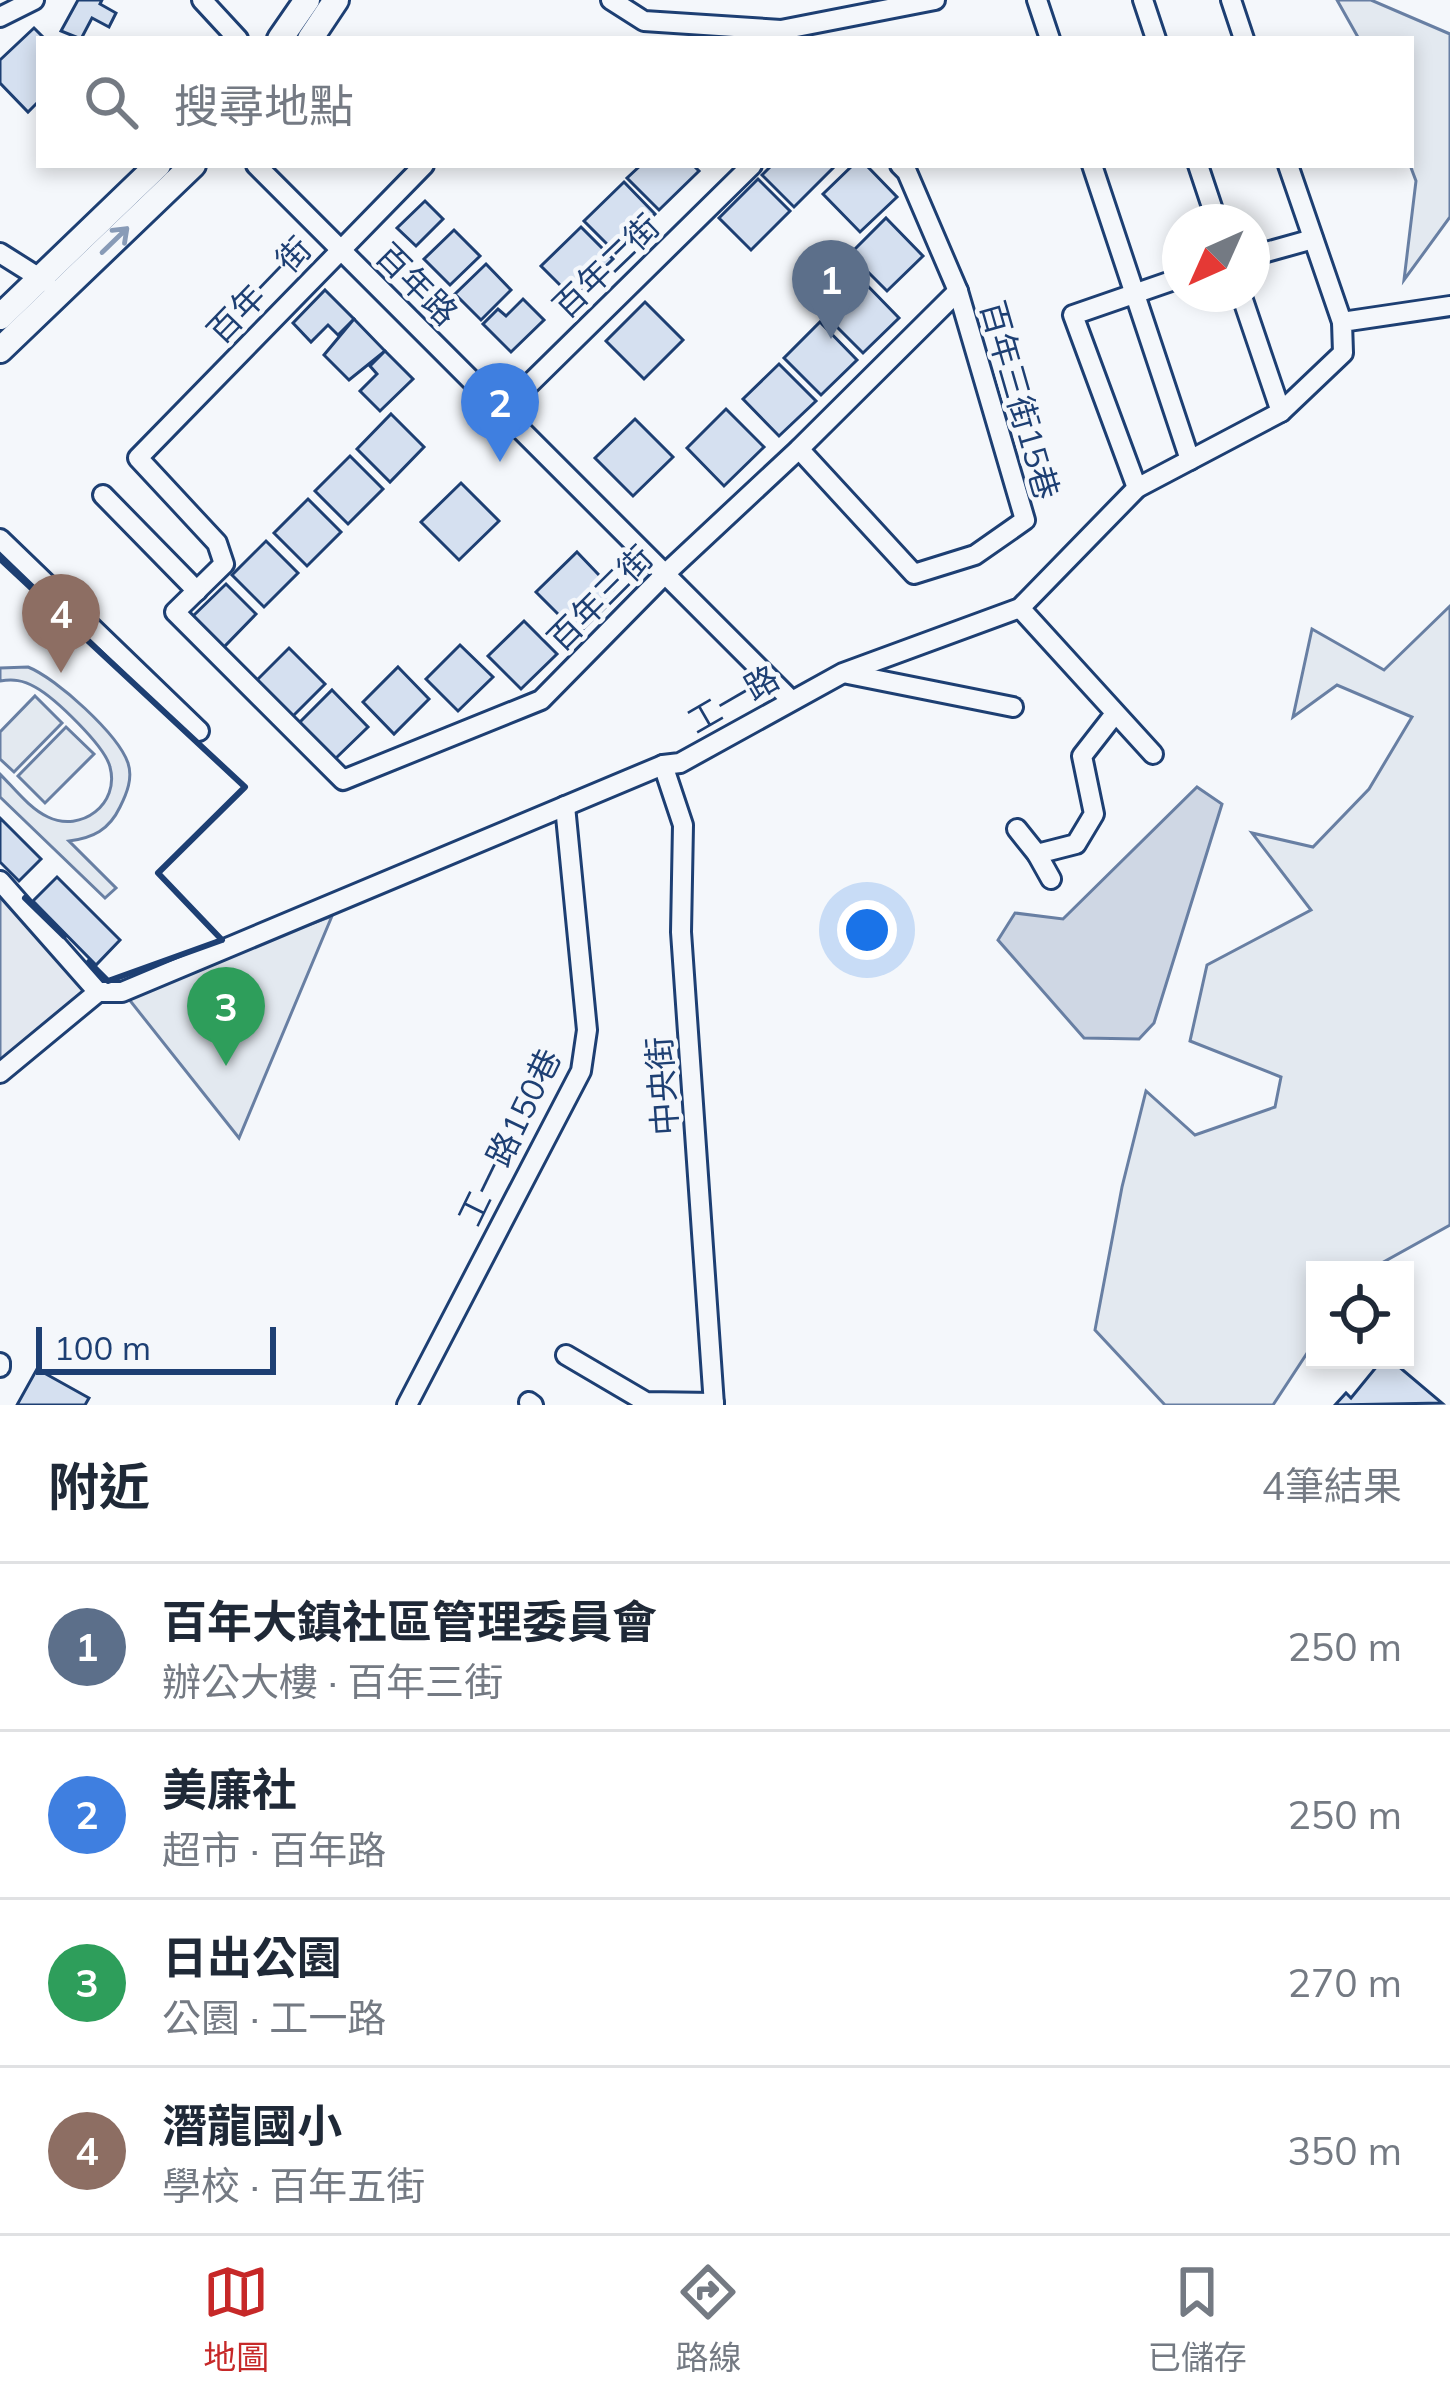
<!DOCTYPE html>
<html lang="zh-TW">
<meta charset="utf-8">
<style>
body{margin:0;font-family:Mulish,"Noto Sans TC",sans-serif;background:#f2f2f3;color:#1f2937}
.controls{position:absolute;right:36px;bottom:36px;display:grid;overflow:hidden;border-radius:0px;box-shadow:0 6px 18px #0003}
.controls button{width:108px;height:108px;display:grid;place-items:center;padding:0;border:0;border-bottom:3px solid #e0e1e3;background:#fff;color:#1f2937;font:60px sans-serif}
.compass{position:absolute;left:1162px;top:204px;width:108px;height:108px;border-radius:50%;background:#fff;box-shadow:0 6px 18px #0003;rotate:225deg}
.scale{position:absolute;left:36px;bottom:30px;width:240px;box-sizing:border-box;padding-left:12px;border:6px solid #1d3f73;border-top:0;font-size:33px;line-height:42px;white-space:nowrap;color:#1d3f73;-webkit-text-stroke:9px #f4f7fb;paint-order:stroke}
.you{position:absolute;left:867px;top:930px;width:42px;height:42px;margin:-30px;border:9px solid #fff;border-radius:50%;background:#1a73e8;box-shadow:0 0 0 18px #1a73e833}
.badge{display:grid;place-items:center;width:78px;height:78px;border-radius:50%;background:#c62828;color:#fff;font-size:39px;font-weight:700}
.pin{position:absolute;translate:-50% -99px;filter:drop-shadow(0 3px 6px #0008)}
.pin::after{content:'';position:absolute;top:63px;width:42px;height:36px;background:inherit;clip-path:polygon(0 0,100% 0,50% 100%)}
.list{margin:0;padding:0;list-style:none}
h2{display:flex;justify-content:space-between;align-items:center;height:156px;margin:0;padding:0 48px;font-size:51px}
h2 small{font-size:39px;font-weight:400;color:#747a83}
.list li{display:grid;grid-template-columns:78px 1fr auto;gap:36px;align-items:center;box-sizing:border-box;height:168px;padding:0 48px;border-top:3px solid #e0e1e3}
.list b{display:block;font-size:45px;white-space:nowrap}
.list p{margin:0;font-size:39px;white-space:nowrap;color:#747a83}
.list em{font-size:39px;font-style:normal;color:#747a83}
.icon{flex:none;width:66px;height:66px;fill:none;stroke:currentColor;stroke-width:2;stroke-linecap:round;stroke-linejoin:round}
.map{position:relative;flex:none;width:1450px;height:1405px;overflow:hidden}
.search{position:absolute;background:#fff;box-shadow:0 6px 18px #0003;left:36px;right:36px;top:36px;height:132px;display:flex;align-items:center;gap:30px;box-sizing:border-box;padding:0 42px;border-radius:0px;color:#747a83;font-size:45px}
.sheet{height:828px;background:#fff}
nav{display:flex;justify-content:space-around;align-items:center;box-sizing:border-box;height:168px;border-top:3px solid #e0e1e3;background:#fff;font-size:33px;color:#747a83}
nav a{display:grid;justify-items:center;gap:6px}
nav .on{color:#c62828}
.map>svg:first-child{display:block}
.green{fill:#e3e9f0;stroke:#687fa3;stroke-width:3}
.parking{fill:#e3e8f0;stroke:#687fa3;stroke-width:3}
.water{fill:#cfd7e4;stroke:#687fa3;stroke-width:3}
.building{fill:#d5e0f0;stroke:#1d3f73;stroke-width:3}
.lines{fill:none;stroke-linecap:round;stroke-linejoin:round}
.minor-casing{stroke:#1d3f73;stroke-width:24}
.major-casing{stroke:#1d3f73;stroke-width:30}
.minor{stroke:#f4f7fb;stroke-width:18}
.major{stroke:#f4f7fb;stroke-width:24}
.wall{stroke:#1d3f73;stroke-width:6}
.oneway{stroke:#889bb7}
.labels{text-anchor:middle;stroke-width:9;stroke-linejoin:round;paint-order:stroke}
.street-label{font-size:33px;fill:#1d3f73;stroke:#f4f7fb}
</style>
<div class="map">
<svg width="1450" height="1405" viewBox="0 0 1450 1405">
<rect width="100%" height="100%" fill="#f4f7fb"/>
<g class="green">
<polygon points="1337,0 1371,0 1450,34 1450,217 1404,280 1416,181 1410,165 1411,39 1359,39"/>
<polygon points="1450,606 1450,1225 1369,1270 1315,1270 1315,1341 1273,1405 1165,1405 1095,1330 1122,1187 1146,1091 1195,1135 1275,1107 1281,1077 1190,1041 1207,965 1311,910 1252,833 1313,847 1369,789 1412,717 1337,685 1293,717 1312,629 1384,670"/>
<path d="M28 667C56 678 118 734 128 763 133 778 127 793 120 807 109 830 93 838 69 841L116 888 105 898 0 797V774C14 788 30 809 48 817 81 833 120 804 110 767 105 746 55 698 35 687 23 680 13 679 0 681V668Z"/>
<polygon points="35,696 62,723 14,772 0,759 0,732"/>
<polygon points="66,727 94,754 45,803 18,776"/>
<polygon points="332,916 239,1138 124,993"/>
</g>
<polygon class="parking" points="0,896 87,992 0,1061"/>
<polygon class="water" points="1197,787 1222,804 1154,1023 1139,1039 1084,1038 998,940 1015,913 1063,919"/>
<g class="building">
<polygon points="78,0 102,0 100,4 116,13 109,27 92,18 81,39 61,31"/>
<polygon points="34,28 45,39 39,39 39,101 28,112 0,83 0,60"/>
<polygon points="641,165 693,165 699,171 659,210 627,178"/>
<polygon points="772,165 830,165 833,168 794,207 762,175"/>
<polygon points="853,165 866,165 897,197 860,232 823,194"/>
<polygon points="758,179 790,211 751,250 719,218"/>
<polygon points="624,182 655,214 616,253 584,221"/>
<polygon points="425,201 443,219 416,246 397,228"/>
<polygon points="886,218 923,256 887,291 850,254"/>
<polygon points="581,227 613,259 573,298 541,266"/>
<polygon points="454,230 480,256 450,285 424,259"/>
<polygon points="486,264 511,290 481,320 455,294"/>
<polygon points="862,280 899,318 863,353 826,316"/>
<polygon points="325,290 354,319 338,335 328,325 311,342 293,323"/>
<polygon points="523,299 544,320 511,352 483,324 498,309 506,316"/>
<polygon points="645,302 683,340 644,379 606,341"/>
<polygon points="354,319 385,351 349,380 324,355"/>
<polygon points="820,322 857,360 821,395 784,358"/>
<polygon points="385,351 413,379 380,411 360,391 377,374 370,366"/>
<polygon points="779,364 816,401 779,436 743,399"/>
<polygon points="726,409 764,447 724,486 687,448"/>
<polygon points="391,414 424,447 390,482 357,449"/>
<polygon points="635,419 673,457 633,496 595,458"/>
<polygon points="350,456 383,489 348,524 315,491"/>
<polygon points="461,483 499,521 459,560 421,522"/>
<polygon points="308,499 341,532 307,566 274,533"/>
<polygon points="266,541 298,573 264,607 232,575"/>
<polygon points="577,552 618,595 578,634 536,592"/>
<polygon points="226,584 256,614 222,649 191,618"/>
<polygon points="524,621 557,654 521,689 488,656"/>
<polygon points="460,645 493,677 458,711 426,679"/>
<polygon points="289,648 325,684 292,717 256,681"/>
<polygon points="398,667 429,699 394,734 363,702"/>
<polygon points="332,690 368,727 335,759 299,723"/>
<polygon points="0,818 41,859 19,881 0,862"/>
<polygon points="57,877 120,940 96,965 33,901"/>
<polygon points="1382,1360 1391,1360 1442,1403 1335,1405 1346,1393 1351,1398"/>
<polygon points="37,1369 89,1398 85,1405 17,1405"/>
</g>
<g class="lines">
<g class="minor-casing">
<g id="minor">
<polyline points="202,0 238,39"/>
<polyline points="611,0 644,21 781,30 935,0"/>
<polyline points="1037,0 1050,39"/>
<polyline points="1143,0 1156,39"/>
<polyline points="1231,0 1244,39"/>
<polyline points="0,17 34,0"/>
<polyline points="256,165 790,699"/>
<polyline points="424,165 138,458 217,543 224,564 175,612 343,780 541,700 665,574 799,449 958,291"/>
<polyline points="1092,165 1190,460"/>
<polyline points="1198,165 1217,222"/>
<polyline points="1288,165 1342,322"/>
<polyline points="0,253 46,282"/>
<polyline points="1252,256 1313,239"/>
<polyline points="1241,294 1281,412"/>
<polyline points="502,411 752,165"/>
<polyline points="799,449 914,574 975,555 1025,520 958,291 907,172 900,165"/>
<polyline points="1137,488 1073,315 1180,278"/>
<polyline points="103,495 197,591"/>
<polyline points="0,539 199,731"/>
<polyline points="1020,608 1153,754"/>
<polyline points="848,674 1013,707"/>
<polyline points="663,765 683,825 681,932 714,1405"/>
<polyline points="1017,829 1037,854"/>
<polyline points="1051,879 1037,854 1076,844 1094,814 1082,756 1114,715"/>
<polyline points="0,881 98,992 122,992 663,765 680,763 843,673 1020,608 1137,488 1281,412 1343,353 1342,322 1450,306"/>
<polyline points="0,1073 98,992"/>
<polyline points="566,1355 646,1402 714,1403"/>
<polyline points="0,1363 0,1367"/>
<polyline points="529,1402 533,1405"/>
<polyline points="407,1405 581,1071 587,1030 565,806"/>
</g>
</g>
<g class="major-casing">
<g id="major">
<polyline points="280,39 307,0"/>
<polyline points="310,39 336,0"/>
<polyline points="0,317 158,165"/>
<polyline points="0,350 193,165"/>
</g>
</g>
<use href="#minor" class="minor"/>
<use href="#major" class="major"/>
<g class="wall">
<polyline points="0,559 245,787 158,873 222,940 108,981 89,962"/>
<polyline points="25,898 64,936"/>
</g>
</g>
<defs><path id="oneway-shaft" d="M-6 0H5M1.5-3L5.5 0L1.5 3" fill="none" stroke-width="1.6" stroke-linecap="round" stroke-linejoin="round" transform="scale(3)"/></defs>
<use class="oneway" href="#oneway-shaft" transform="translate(115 240) rotate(-44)"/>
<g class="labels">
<g class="street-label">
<text transform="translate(606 266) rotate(-44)" y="12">百年二街</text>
<text transform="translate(417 284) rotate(45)" y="12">百年路</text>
<text transform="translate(259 290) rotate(-46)" y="12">百年一街</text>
<text transform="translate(1020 400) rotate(74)" y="12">百年三街15巷</text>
<text transform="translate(600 598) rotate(-45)" y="12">百年三街</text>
<text transform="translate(733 699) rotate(-30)" y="12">工一路</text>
<text transform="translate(662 1086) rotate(-94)" y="12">中央街</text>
<text transform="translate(509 1137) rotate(-64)" y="12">工一路150巷</text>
</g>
</g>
</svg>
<div class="controls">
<button><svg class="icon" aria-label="locate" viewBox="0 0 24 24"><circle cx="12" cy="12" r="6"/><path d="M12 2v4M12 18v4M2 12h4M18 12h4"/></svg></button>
</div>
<svg class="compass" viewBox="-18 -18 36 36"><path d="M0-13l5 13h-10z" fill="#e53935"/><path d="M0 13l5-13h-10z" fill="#747a83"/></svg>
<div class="scale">100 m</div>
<div class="you"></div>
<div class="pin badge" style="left:831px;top:339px;background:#5c6f8a">1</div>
<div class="pin badge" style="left:500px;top:462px;background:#3f7fe0">2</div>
<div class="pin badge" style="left:226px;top:1066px;background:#2e9e5b">3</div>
<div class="pin badge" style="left:61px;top:673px;background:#8d6e63">4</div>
<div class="search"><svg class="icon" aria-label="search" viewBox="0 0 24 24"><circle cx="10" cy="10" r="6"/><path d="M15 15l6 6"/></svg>搜尋地點</div>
</div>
<section class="sheet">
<h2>附近<small>4筆結果</small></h2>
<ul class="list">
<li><span class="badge" style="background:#5c6f8a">1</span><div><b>百年大鎮社區管理委員會</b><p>辦公大樓 · 百年三街</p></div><em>250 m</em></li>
<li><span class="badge" style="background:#3f7fe0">2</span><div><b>美廉社</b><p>超市 · 百年路</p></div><em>250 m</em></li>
<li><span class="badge" style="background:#2e9e5b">3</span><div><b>日出公園</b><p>公園 · 工一路</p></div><em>270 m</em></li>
<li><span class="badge" style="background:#8d6e63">4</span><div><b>潛龍國小</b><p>學校 · 百年五街</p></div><em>350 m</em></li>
</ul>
</section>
<nav>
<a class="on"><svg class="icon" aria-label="map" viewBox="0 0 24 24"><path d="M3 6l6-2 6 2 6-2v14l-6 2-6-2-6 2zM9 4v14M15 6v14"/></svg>地圖</a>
<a><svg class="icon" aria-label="directions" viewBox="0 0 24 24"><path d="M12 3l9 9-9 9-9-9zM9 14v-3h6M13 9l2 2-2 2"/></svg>路線</a>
<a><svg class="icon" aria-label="saved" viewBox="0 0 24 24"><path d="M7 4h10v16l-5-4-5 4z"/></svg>已儲存</a>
</nav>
